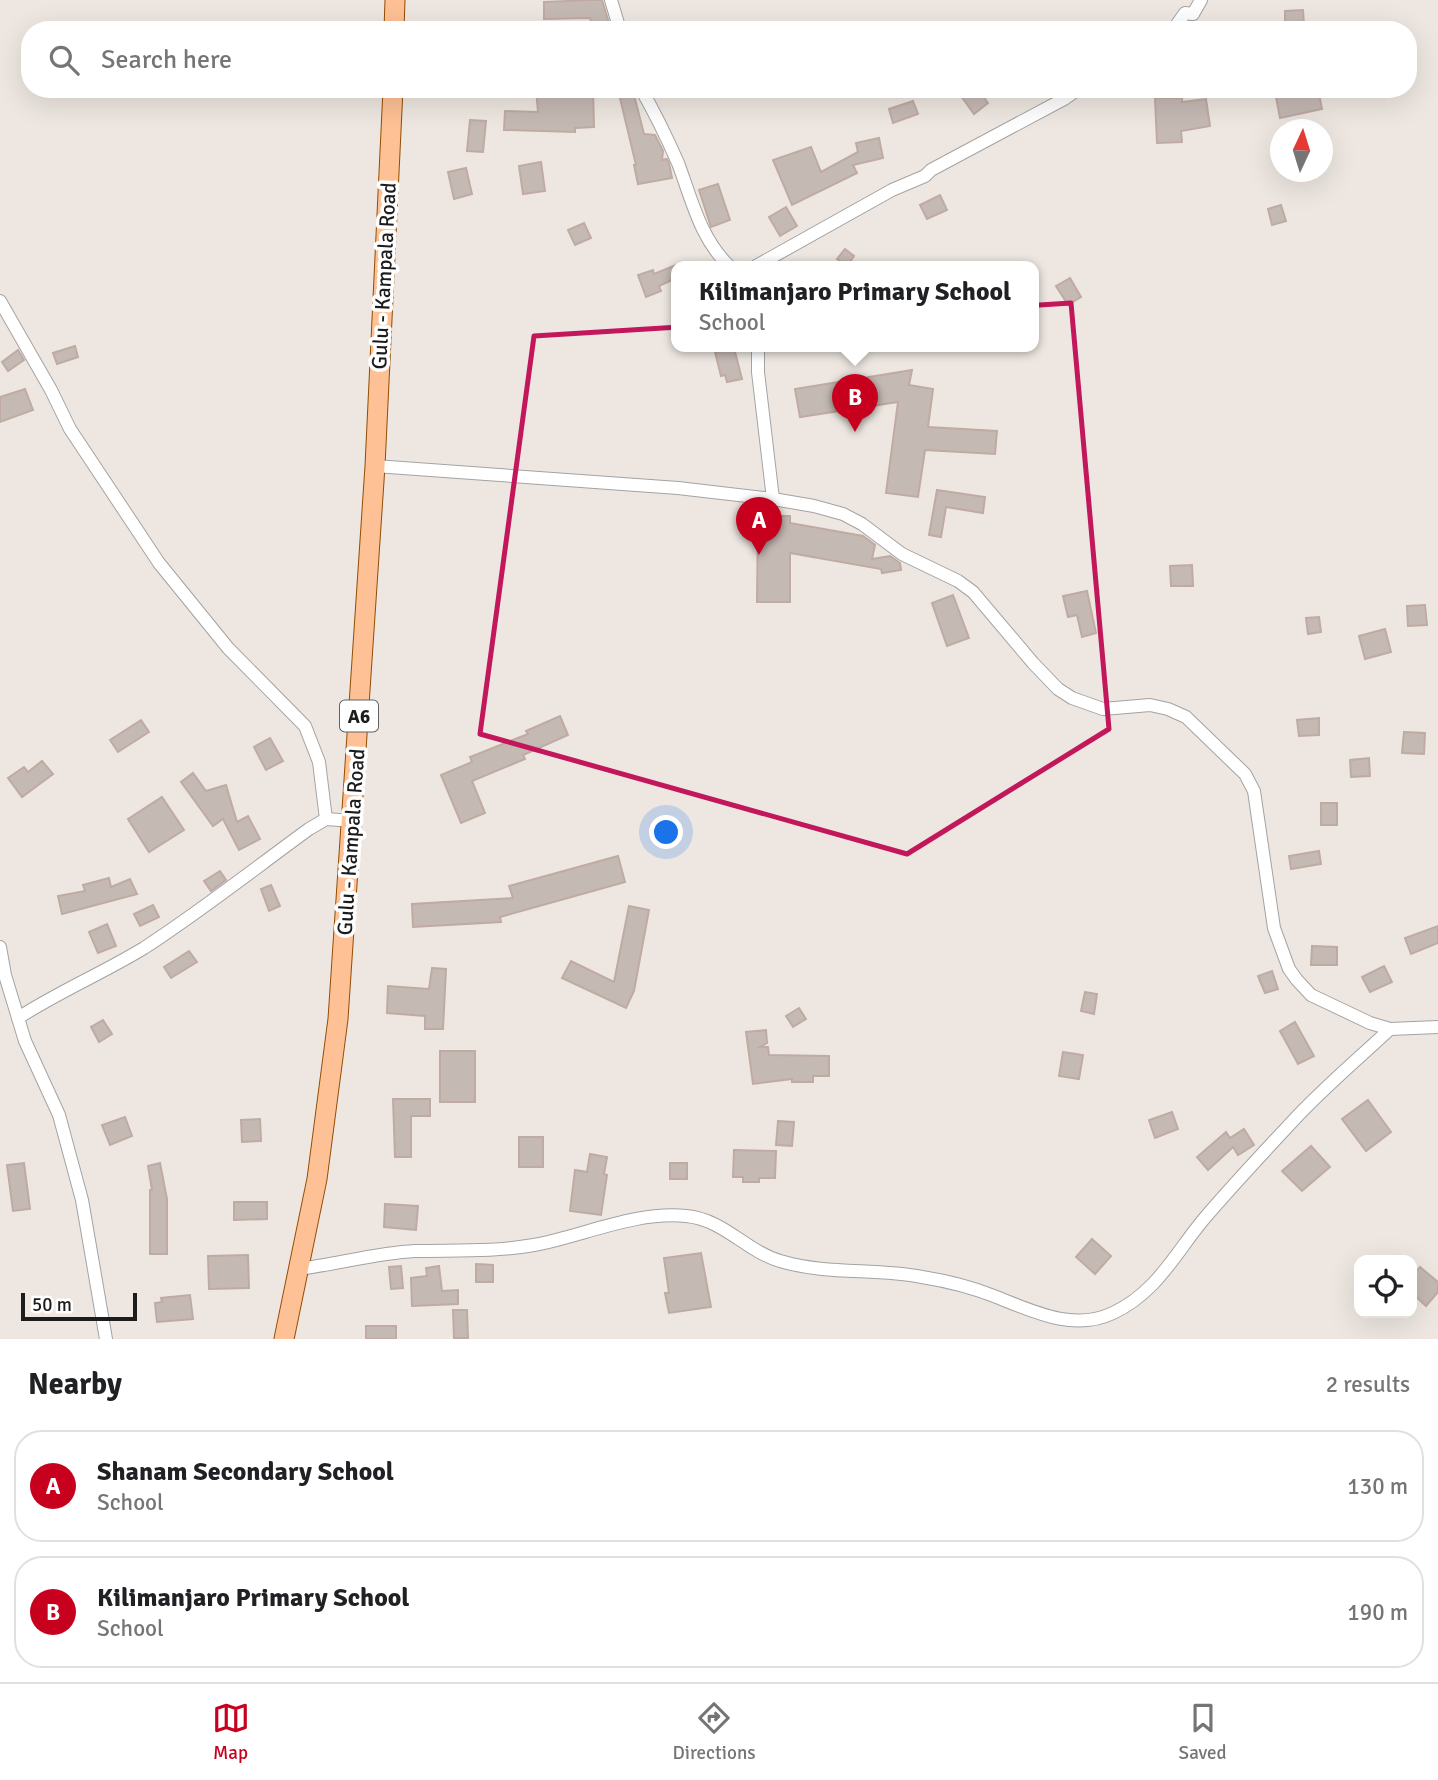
<!DOCTYPE html>
<style>
body{margin:0;font-family:Signika,sans-serif;background:#f2f2f2;color:#202124}
.controls{position:absolute;right:21px;bottom:21px;display:grid;overflow:hidden;border-radius:14px;box-shadow:0 7px 28px #0002}
.controls button{width:63px;height:63px;display:grid;place-items:center;padding:0;border:0;border-bottom:2px solid #e0e0e0;background:#fff;color:#202124;font:35px sans-serif}
.compass{position:absolute;left:1270px;top:119px;width:63px;height:63px;border-radius:50%;background:#fff;box-shadow:0 7px 28px #0002;rotate:4deg}
.scale{position:absolute;left:21px;bottom:18px;width:116px;box-sizing:border-box;padding-left:7px;border:4px solid #1c1c1c;border-top:0;font-size:19px;line-height:24px;white-space:nowrap;color:#1c1c1c;-webkit-text-stroke:5px #fff;paint-order:stroke}
.you{position:absolute;left:667px;top:833px;width:24px;height:24px;margin:-18px;border:5px solid #fff;border-radius:50%;background:#1a73e8;box-shadow:0 0 0 10px #1a73e833}
.badge{display:grid;place-items:center;width:46px;height:46px;border-radius:50%;background:#c7001e;color:#fff;font-size:23px;font-weight:700}
.pin{position:absolute;translate:-50% -58px;filter:drop-shadow(0 2px 4px #0008)}
.pin::after{content:'';position:absolute;top:37px;width:24px;height:21px;background:inherit;clip-path:polygon(0 0,100% 0,50% 100%)}
.popup{position:absolute;left:671px;top:261px;width:368px;height:91px;box-sizing:border-box;display:grid;place-content:center;border-radius:14px;background:#fff;filter:drop-shadow(0 2px 5px #0005);font-size:23px;white-space:nowrap;color:#757577}
.popup b{font-size:26px;color:#202124}
.popup::after{content:'';position:absolute;left:50%;top:100%;margin-left:-14px;border:14px solid transparent;border-top-color:#fff}
.list{margin:0;padding:0;list-style:none}
h2{display:flex;justify-content:space-between;align-items:center;height:91px;margin:0;padding:0 28px;font-size:30px}
h2 small{font-size:23px;font-weight:400;color:#757577}
.list li{display:grid;grid-template-columns:46px 1fr auto;gap:21px;align-items:center;box-sizing:border-box;height:112px;margin:0 14px 14px;padding:0 14px;border:2px solid #e0e0e0;border-radius:28px}
.list b{display:block;font-size:26px;white-space:nowrap}
.list p{margin:0;font-size:23px;white-space:nowrap;color:#757577}
.list em{font-size:23px;font-style:normal;color:#757577}
.icon{flex:none;width:38px;height:38px;fill:none;stroke:currentColor;stroke-width:2;stroke-linecap:round;stroke-linejoin:round}
.map{position:relative;flex:none;width:1438px;height:1339px;overflow:hidden}
.search{position:absolute;background:#fff;box-shadow:0 7px 28px #0002;left:21px;right:21px;top:21px;height:77px;display:flex;align-items:center;gap:18px;box-sizing:border-box;padding:0 24px;border-radius:28px;color:#757577;font-size:26px}
.sheet{height:343px;background:#fff}
nav{display:flex;justify-content:space-around;align-items:center;box-sizing:border-box;height:98px;border-top:2px solid #e0e0e0;background:#fff;font-size:19px;color:#757577}
nav a{display:grid;justify-items:center;gap:4px}
nav .on{color:#c7001e}
.map>svg:first-child{display:block}
.building{fill:#c5b9b4;stroke:#bfaba3;stroke-width:2}
.lines{fill:none;stroke-linecap:round;stroke-linejoin:round}
.minor-casing{stroke:#a3a3a3;stroke-width:14}
.primary-casing{stroke:#934c00;stroke-width:21}
.minor{stroke:#fff;stroke-width:12}
.primary{stroke:#fec195;stroke-width:19}
.marked{fill:none;stroke:#c2185b;stroke-width:5;stroke-linejoin:round}
.labels{text-anchor:middle;stroke-width:7;stroke-linejoin:round;paint-order:stroke}
.shield{fill:#fff;stroke:#606060;stroke-width:2}
.shield-label{font-size:19px;font-weight:bold;fill:#1c1c1c}
.street-label{font-size:21px;fill:#1c1c1c;stroke:#fff}
</style>
<div class="map">
<svg width="1438" height="1339" viewBox="0 0 1438 1339">
<rect width="100%" height="100%" fill="#eee7e1"/>
<g class="building">
<polygon points="592,0 602,0 611,30 593,30 590,18 544,19 544,2"/>
<polygon points="1303,10 1304,25 1285,25 1285,11"/>
<polygon points="536,89 593,89 594,127 575,128 575,132 504,130 505,111 538,112"/>
<polygon points="956,89 978,89 988,103 974,114"/>
<polygon points="1310,89 1318,89 1322,109 1280,118 1276,97"/>
<polygon points="634,95 644,134 655,135 663,151 662,160 667,159 669,163 672,178 638,184 634,165 636,165 620,98"/>
<polygon points="1155,98 1182,98 1182,102 1206,99 1210,126 1181,131 1182,142 1157,143"/>
<polygon points="913,101 918,114 893,123 889,109"/>
<polygon points="470,120 486,121 483,152 467,151"/>
<polygon points="879,138 883,158 853,165 857,173 792,205 773,160 811,147 821,172 858,152 856,143"/>
<polygon points="541,162 545,191 523,194 519,166"/>
<polygon points="466,168 472,194 454,199 448,172"/>
<polygon points="718,184 730,220 711,227 699,190"/>
<polygon points="940,195 947,210 927,219 920,205"/>
<polygon points="1281,205 1286,221 1272,225 1268,209"/>
<polygon points="786,207 797,226 780,236 769,217"/>
<polygon points="584,223 591,238 575,245 568,230"/>
<polygon points="845,249 854,256 847,266 837,259"/>
<polygon points="676,265 676,278 659,286 661,291 646,297 638,275 653,270 654,274"/>
<polygon points="1070,278 1081,297 1068,305 1056,286"/>
<polygon points="75,346 78,357 57,364 53,353"/>
<polygon points="734,348 742,379 727,382 725,375 721,376 715,352"/>
<polygon points="18,350 24,360 8,371 2,362"/>
<polygon points="912,370 909,385 933,389 928,427 997,431 995,454 925,450 918,497 886,493 898,402 800,417 795,389"/>
<polygon points="25,389 33,410 0,422 0,397"/>
<polygon points="937,490 985,497 983,513 946,507 941,537 929,535"/>
<polygon points="758,516 790,516 790,523 863,536 875,545 872,559 890,556 900,563 901,570 882,573 881,569 790,553 790,602 757,602"/>
<polygon points="1192,565 1193,586 1171,586 1170,566"/>
<polygon points="1087,591 1096,633 1082,637 1077,615 1068,617 1063,596"/>
<polygon points="953,595 969,638 947,646 932,603"/>
<polygon points="1425,605 1427,625 1408,626 1407,606"/>
<polygon points="1319,617 1321,632 1308,634 1306,618"/>
<polygon points="1385,629 1391,652 1365,659 1359,636"/>
<polygon points="560,716 568,735 523,755 525,759 472,781 485,813 461,823 441,775 472,762 470,757 528,734 526,731"/>
<polygon points="1319,718 1319,735 1299,736 1297,720"/>
<polygon points="141,720 149,732 118,752 110,740"/>
<polygon points="1404,732 1425,733 1424,754 1402,753"/>
<polygon points="270,738 283,761 266,770 254,747"/>
<polygon points="1369,758 1370,776 1351,777 1350,760"/>
<polygon points="42,761 53,774 22,797 8,778 24,767 28,772"/>
<polygon points="193,773 206,791 226,785 237,822 248,816 260,839 239,850 223,819 213,826 181,782"/>
<polygon points="162,797 184,830 149,852 128,819"/>
<rect x="1321" y="803" width="16" height="22"/>
<polygon points="1319,851 1321,864 1291,869 1289,856"/>
<polygon points="618,856 625,882 500,917 501,922 413,927 412,904 513,898 509,886"/>
<polygon points="220,871 226,880 211,891 204,881"/>
<polygon points="109,878 111,887 130,879 137,894 62,914 58,896 85,891 83,885"/>
<polygon points="271,885 280,906 269,911 261,889"/>
<polygon points="153,905 159,917 140,926 134,914"/>
<polygon points="629,906 649,910 634,991 626,1008 562,978 571,961 614,982"/>
<polygon points="107,924 116,946 98,953 89,932"/>
<polygon points="1438,926 1438,943 1411,954 1405,938"/>
<polygon points="1312,946 1337,947 1337,965 1311,965"/>
<polygon points="189,951 197,962 171,978 164,967"/>
<polygon points="1384,966 1392,982 1370,992 1362,977"/>
<polygon points="432,968 446,969 443,1029 425,1029 425,1016 387,1013 388,986 429,989"/>
<polygon points="1272,971 1278,989 1265,993 1258,976"/>
<polygon points="1085,992 1097,994 1094,1014 1081,1011"/>
<polygon points="799,1008 806,1019 793,1027 786,1016"/>
<polygon points="103,1020 112,1034 99,1042 91,1027"/>
<polygon points="1295,1022 1314,1056 1298,1064 1280,1031"/>
<polygon points="766,1030 767,1043 760,1047 768,1047 769,1055 829,1056 829,1076 813,1076 813,1082 792,1082 792,1079 753,1084 746,1032"/>
<rect x="440" y="1051" width="35" height="51"/>
<polygon points="1063,1052 1083,1055 1079,1079 1059,1076"/>
<polygon points="393,1099 430,1099 430,1116 411,1116 411,1157 395,1157"/>
<polygon points="1368,1100 1391,1132 1366,1151 1342,1119"/>
<polygon points="1172,1112 1178,1129 1155,1138 1149,1120"/>
<polygon points="125,1117 132,1136 110,1145 102,1125"/>
<polygon points="260,1119 261,1141 242,1142 241,1120"/>
<polygon points="778,1121 794,1122 792,1146 776,1145"/>
<polygon points="1244,1129 1254,1145 1238,1155 1233,1147 1208,1170 1197,1157 1226,1132 1230,1138"/>
<rect x="519" y="1137" width="24" height="30"/>
<polygon points="1311,1146 1330,1167 1302,1191 1282,1171"/>
<polygon points="734,1150 776,1151 775,1178 759,1178 759,1182 743,1182 743,1177 733,1177"/>
<polygon points="590,1154 607,1157 604,1174 607,1175 601,1215 570,1211 575,1170 587,1172"/>
<polygon points="24,1163 30,1209 13,1211 7,1165"/>
<polygon points="160,1163 167,1199 167,1254 150,1254 150,1190 152,1190 148,1166"/>
<rect x="670" y="1163" width="17" height="16"/>
<polygon points="234,1202 267,1202 267,1219 234,1220"/>
<polygon points="385,1204 418,1206 416,1230 384,1227"/>
<polygon points="1092,1239 1111,1256 1095,1274 1076,1257"/>
<polygon points="701,1253 711,1307 669,1313 665,1293 669,1293 664,1258"/>
<polygon points="248,1255 249,1288 209,1289 208,1256"/>
<polygon points="476,1264 493,1265 493,1282 476,1282"/>
<polygon points="401,1266 403,1288 391,1289 389,1267"/>
<polygon points="439,1266 442,1291 458,1290 458,1304 412,1306 411,1278 427,1276 426,1268"/>
<polygon points="1420,1267 1438,1282 1438,1292 1426,1306 1412,1293 1412,1277"/>
<polygon points="190,1295 193,1319 157,1322 155,1303 162,1302 161,1298"/>
<polygon points="453,1310 467,1310 468,1338 454,1338"/>
<rect x="366" y="1326" width="30" height="13"/>
</g>
<g class="lines">
<g class="minor-casing">
<g id="minor">
<polyline points="611,0 620,30"/>
<polyline points="1173,30 1185,13 1193,14 1201,0"/>
<path d="M641 89C655 113 667 138 678 163 692 200 700 238 729 266"/>
<polyline points="756,266 892,190 925,176 931,170 1064,99 1078,89"/>
<polyline points="0,301 51,390 70,429 159,563 228,648 305,726 319,762 326,819"/>
<polyline points="758,346 758,372 773,499"/>
<polyline points="375,466 678,488 773,499 814,506 843,514 862,524 902,554 958,581 973,592 1033,663 1058,689 1072,698 1103,709 1150,705 1168,709 1186,717 1245,774 1254,791 1274,928 1289,969 1297,980 1311,995 1370,1023 1390,1029 1438,1027"/>
<polyline points="0,947 5,975 25,1041 59,1115 82,1200 106,1339"/>
<path d="M18 1018C58 992 103 973 144 948 201 911 254 869 309 829L326 819 353 821"/>
<path d="M298 1269C338 1264 376 1253 415 1251 455 1250 494 1252 534 1245 583 1236 635 1211 686 1216 723 1219 746 1251 780 1261 827 1275 875 1268 922 1277 947 1281 971 1287 994 1296 1032 1311 1073 1332 1113 1313 1156 1293 1175 1254 1203 1220 1231 1187 1261 1155 1291 1123 1322 1089 1357 1060 1390 1029"/>
</g>
</g>
<g class="primary-casing">
<g id="primary">
<polyline points="394,30 395,0"/>
<polyline points="284,1339 317,1179 338,1019 375,466 393,89"/>
</g>
</g>
<use href="#minor" class="minor"/>
<use href="#primary" class="primary"/>
</g>
<path class="marked" d="M1071 303 1109 729 907 854 480 734 534 336Z"/>
<g class="labels">
<rect class="shield" x="340" y="700.5" width="38" height="31" rx="5"/>
<g class="shield-label">
<text x="359" y="723">A6</text>
</g>
<g class="street-label">
<text transform="translate(384 276) rotate(-87)" y="7">Gulu - Kampala Road</text>
<text transform="translate(351 842) rotate(-86)" y="7">Gulu - Kampala Road</text>
</g>
</g>
</svg>
<div class="controls">
<button><svg class="icon" aria-label="locate" viewBox="0 0 24 24"><circle cx="12" cy="12" r="6"/><path d="M12 2v4M12 18v4M2 12h4M18 12h4"/></svg></button>
</div>
<svg class="compass" viewBox="-18 -18 36 36"><path d="M0-13l5 13h-10z" fill="#e53935"/><path d="M0 13l5-13h-10z" fill="#757577"/></svg>
<div class="scale">50 m</div>
<div class="you"></div>
<div class="pin badge" style="left:759px;top:555px">A</div>
<div class="pin badge" style="left:855px;top:432px">B</div>
<div class="popup"><b>Kilimanjaro Primary School</b>School</div>
<div class="search"><svg class="icon" aria-label="search" viewBox="0 0 24 24"><circle cx="10" cy="10" r="6"/><path d="M15 15l6 6"/></svg>Search here</div>
</div>
<section class="sheet">
<h2>Nearby<small>2 results</small></h2>
<ul class="list">
<li><span class="badge">A</span><div><b>Shanam Secondary School</b><p>School</p></div><em>130 m</em></li>
<li><span class="badge">B</span><div><b>Kilimanjaro Primary School</b><p>School</p></div><em>190 m</em></li>
</ul>
</section>
<nav>
<a class="on"><svg class="icon" aria-label="map" viewBox="0 0 24 24"><path d="M3 6l6-2 6 2 6-2v14l-6 2-6-2-6 2zM9 4v14M15 6v14"/></svg>Map</a>
<a><svg class="icon" aria-label="directions" viewBox="0 0 24 24"><path d="M12 3l9 9-9 9-9-9zM9 14v-3h6M13 9l2 2-2 2"/></svg>Directions</a>
<a><svg class="icon" aria-label="saved" viewBox="0 0 24 24"><path d="M7 4h10v16l-5-4-5 4z"/></svg>Saved</a>
</nav>
